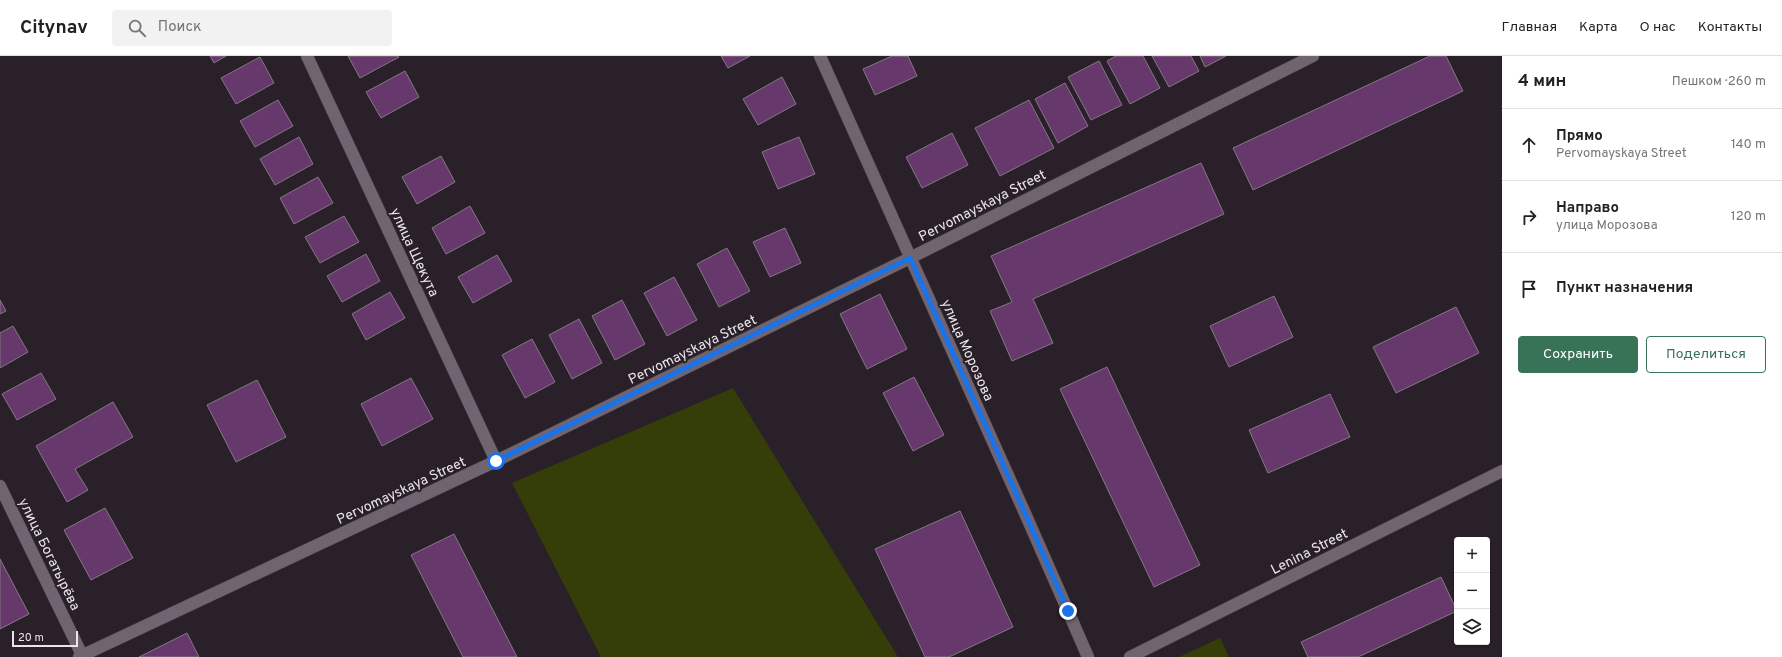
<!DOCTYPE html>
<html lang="ru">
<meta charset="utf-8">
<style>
body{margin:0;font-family:Overpass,sans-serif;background:#f2f2f2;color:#222}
.controls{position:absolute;right:12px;bottom:12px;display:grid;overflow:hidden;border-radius:4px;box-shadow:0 1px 3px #0004}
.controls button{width:36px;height:36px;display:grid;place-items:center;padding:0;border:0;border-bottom:1px solid #e0e0e0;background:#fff;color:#222;font:20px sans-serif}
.scale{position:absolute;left:12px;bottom:10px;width:66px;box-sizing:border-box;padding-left:4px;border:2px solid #ebe5eb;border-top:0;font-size:11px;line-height:14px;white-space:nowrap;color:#ebe5eb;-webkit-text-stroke:3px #292029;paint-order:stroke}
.stop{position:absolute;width:12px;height:12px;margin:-9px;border:3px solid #1a73e8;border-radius:50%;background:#fff}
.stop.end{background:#1a73e8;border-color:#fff;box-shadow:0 1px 4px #0008}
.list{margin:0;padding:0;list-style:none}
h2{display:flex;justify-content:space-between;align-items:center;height:52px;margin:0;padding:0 16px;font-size:17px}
h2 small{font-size:13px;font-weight:400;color:#767676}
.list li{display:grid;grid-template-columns:26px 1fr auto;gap:12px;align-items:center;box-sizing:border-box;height:72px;padding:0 16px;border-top:1px solid #e0e0e0}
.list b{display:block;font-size:15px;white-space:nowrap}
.list p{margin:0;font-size:13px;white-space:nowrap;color:#767676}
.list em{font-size:13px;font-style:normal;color:#767676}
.actions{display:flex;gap:8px;padding:12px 16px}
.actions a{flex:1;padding:9px 0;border:1px solid #387257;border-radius:4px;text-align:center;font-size:14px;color:#387257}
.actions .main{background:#387257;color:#fff}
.icon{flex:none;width:22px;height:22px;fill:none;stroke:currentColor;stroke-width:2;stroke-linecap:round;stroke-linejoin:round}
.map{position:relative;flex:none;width:1502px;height:601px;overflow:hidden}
header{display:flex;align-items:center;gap:24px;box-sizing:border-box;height:56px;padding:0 20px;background:#fff;border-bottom:1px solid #e0e0e0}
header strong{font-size:19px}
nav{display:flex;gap:22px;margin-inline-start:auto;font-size:14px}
.search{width:280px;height:36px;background:#f2f2f2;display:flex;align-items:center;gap:10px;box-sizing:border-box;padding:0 14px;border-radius:4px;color:#767676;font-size:15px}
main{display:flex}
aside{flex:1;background:#fff}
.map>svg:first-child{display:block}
.green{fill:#353e08}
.building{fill:#67386b;stroke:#837883}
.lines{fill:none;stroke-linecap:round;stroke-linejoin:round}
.pedestrian-casing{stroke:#453f46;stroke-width:13}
.minor-casing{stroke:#453f46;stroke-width:13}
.pedestrian{stroke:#6f646f;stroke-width:12}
.minor{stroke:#6f646f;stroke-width:12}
.route{stroke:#1a73e8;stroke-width:5}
.labels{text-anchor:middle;stroke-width:4;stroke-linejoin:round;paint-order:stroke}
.street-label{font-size:14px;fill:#ebe5eb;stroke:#292029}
</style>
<header>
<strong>Citynav</strong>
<div class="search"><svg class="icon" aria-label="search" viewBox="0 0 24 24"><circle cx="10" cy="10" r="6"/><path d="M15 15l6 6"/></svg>Поиск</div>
<nav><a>Главная</a><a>Карта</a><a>О нас</a><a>Контакты</a></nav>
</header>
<main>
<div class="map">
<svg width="1502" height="601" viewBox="0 0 1502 601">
<rect width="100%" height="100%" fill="#292029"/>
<g class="green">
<polygon points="733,332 898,601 601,601 512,427"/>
<polygon points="1220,582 1229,601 1179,601"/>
</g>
<g class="building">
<polygon points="210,0 226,0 214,7"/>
<polygon points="348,0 398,0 399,1 360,22"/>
<polygon points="721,0 750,0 728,12"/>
<polygon points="892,0 908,0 917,20 875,39 863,13"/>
<polygon points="1116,0 1143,0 1160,32 1130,48 1107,5"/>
<polygon points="1152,0 1191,0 1199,15 1169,31"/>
<polygon points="1200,0 1226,0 1205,11"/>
<polygon points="1430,0 1446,0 1463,35 1253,134 1233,92"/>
<polygon points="260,1 274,27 236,48 221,22"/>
<polygon points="1099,5 1122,49 1091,64 1068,21"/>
<polygon points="405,15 419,41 381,62 366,36"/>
<polygon points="782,21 796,48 758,69 743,43"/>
<polygon points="1065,27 1088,70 1058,87 1035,43"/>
<polygon points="278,44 293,70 255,91 240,65"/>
<polygon points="1029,44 1054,92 1000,120 975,72"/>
<polygon points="952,77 968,109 922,132 906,101"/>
<polygon points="299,81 313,108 275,129 260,103"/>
<polygon points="799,81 815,118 778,133 762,96"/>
<polygon points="441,100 455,126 417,148 402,121"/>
<polygon points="1201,107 1224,158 1033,243 1053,287 1012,305 990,255 1012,246 991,200"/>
<polygon points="318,121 333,147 294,168 280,142"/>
<polygon points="470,150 485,177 446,198 432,172"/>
<polygon points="344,160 359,186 320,207 305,181"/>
<polygon points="785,172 801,207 770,221 753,186"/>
<polygon points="727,192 750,235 719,251 697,208"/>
<polygon points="366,198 380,225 342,246 327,220"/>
<polygon points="497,199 512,225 473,247 458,221"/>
<polygon points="674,221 697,264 667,280 644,237"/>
<polygon points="390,236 405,262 366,284 352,258"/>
<polygon points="880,238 907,293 867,313 840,258"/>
<polygon points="1274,240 1293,281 1229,311 1210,270"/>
<polygon points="0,244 6,255 0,258"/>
<polygon points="622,244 645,288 615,304 592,260"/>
<polygon points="1456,251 1479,297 1396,337 1373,291"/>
<polygon points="579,263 602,307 572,323 549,279"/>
<polygon points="13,270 28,296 0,312 0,277"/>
<polygon points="532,283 555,326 525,342 502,299"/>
<polygon points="1107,311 1200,509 1154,531 1060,333"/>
<polygon points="41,317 56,343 17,364 2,338"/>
<polygon points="914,321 944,379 913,395 883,337"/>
<polygon points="411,322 433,363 382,390 361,348"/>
<polygon points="257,324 286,381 236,406 207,349"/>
<polygon points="1330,338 1350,381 1268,417 1249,374"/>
<polygon points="113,346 133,381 75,413 88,434 67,446 36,390"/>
<polygon points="105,452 133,502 91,524 64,474"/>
<polygon points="960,455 1013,571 949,601 925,601 875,493"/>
<polygon points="454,478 517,601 463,601 411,499"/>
<polygon points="0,503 29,558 0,573"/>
<polygon points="1441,521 1457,555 1358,601 1308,601 1301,586"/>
<polygon points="187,577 199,601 139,601"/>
</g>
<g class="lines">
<g class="pedestrian-casing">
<polyline id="pedestrian" points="1068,555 1088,601"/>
</g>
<g class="minor-casing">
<g id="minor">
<polyline points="307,0 496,405"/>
<polyline points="820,0 1024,455 1068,555"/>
<polyline points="0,430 83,601"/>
<polyline points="79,601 496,405 910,202 1313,0"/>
<polyline points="1130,601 1502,415"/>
</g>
</g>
<use href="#pedestrian" class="pedestrian"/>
<use href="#minor" class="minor"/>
</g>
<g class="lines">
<polyline class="route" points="496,405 910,202 1024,455 1068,555"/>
</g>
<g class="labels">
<g class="street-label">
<text transform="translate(982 149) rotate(-27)" y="5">Pervomayskaya Street</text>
<text transform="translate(415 196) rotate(65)" y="5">улица Щекута</text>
<text transform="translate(692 293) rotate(-26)" y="5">Pervomayskaya Street</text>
<text transform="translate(968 294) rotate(66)" y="5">улица Морозова</text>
<text transform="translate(401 434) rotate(-25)" y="5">Pervomayskaya Street</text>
<text transform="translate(1309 495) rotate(-27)" y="5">Lenina Street</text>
<text transform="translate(50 498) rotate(64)" y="5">улица Богатырёва</text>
</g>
</g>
</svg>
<div class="controls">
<button>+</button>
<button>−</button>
<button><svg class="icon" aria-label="layers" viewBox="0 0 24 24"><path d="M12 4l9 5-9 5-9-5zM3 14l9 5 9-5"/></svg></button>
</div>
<div class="scale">20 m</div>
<div class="stop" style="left:496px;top:405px"></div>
<div class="stop end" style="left:1068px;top:555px"></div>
</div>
<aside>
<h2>4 мин<small>Пешком · 260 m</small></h2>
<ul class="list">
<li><svg class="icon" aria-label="ahead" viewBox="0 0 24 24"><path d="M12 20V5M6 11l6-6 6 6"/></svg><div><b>Прямо</b><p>Pervomayskaya Street</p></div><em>140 m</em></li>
<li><svg class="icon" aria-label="right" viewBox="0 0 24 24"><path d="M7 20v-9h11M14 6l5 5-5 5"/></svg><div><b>Направо</b><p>улица Морозова</p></div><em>120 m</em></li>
<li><svg class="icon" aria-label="arrive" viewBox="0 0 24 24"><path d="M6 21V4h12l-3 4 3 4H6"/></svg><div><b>Пункт назначения</b></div></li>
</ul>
<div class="actions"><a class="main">Сохранить</a><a>Поделиться</a></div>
</aside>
</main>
